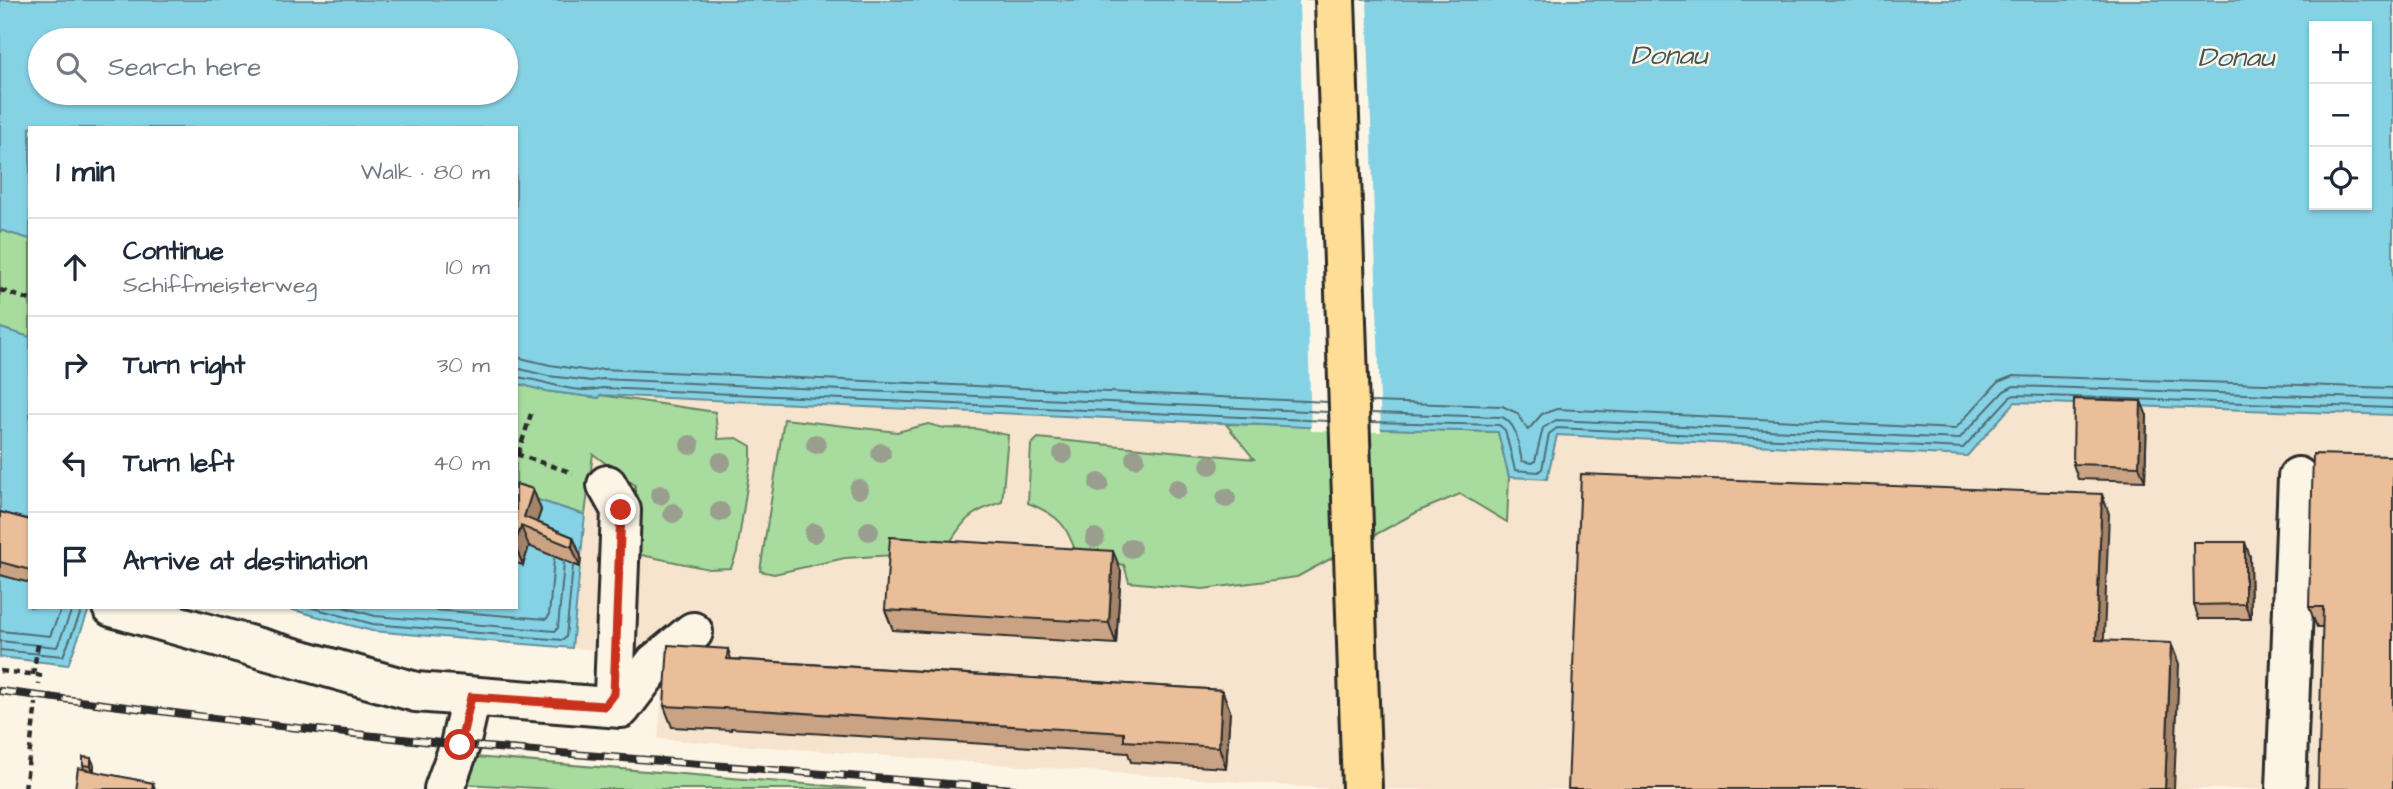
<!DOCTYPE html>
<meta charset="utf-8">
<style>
body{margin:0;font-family:"Architects Daughter",sans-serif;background:#f2f2f3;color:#1f2937}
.controls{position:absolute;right:21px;top:21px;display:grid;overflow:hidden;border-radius:0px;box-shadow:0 2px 5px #0004}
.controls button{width:63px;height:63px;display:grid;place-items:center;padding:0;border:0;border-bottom:2px solid #e0e1e3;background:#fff;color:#1f2937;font:35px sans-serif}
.stop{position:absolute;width:21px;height:21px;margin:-16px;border:5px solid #c8321e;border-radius:50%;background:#fff}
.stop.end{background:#c8321e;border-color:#fff;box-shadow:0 2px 7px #0008}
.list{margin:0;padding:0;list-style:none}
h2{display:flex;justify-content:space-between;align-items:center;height:91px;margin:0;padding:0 28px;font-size:30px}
h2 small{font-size:23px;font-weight:400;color:#747a83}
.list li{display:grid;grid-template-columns:46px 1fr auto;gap:21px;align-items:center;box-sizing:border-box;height:98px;padding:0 28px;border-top:2px solid #e0e1e3}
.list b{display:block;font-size:26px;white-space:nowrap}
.list p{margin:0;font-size:23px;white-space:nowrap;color:#747a83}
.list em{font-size:23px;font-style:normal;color:#747a83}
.icon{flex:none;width:38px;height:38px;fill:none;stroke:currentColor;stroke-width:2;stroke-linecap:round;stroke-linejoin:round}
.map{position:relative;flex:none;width:2393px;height:789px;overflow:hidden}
.search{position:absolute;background:#fff;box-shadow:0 2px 5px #0004;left:28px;top:28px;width:490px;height:77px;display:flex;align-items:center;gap:18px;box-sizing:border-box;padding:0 24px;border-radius:38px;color:#747a83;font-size:26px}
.panel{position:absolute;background:#fff;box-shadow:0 2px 5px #0004;left:28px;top:126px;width:490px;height:483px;border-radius:0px}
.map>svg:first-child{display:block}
.built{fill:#f7e4ce}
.green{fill:#a7dc9e;stroke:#698464;stroke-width:2}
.water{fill:#86d2e5;stroke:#628f9b;stroke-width:2;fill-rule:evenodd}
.pier{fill:#fcf5e5}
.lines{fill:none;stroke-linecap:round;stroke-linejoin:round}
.shore{stroke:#4f6e75;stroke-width:2}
.minor-casing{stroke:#2b2b2b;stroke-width:44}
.major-casing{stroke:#2b2b2b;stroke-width:44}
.path{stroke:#2b2b2b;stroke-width:4.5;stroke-dasharray:7 5;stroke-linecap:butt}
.minor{stroke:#fcf5e5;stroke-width:38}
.major{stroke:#fedd96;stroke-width:38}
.rail-casing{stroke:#2b2b2b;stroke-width:8}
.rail{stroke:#fcf5e5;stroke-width:5;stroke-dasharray:16;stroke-linecap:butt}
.tree{fill:#9a9e8f}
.wall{fill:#c9a384;stroke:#2b2b2b;stroke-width:2}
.shaded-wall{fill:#a4856b;stroke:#2b2b2b;stroke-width:2}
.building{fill:#eabe99;stroke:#2b2b2b;stroke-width:2}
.route{stroke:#c8321e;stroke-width:9}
.labels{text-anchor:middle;stroke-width:5;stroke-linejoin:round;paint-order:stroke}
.water-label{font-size:28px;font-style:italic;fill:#42555a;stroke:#fcf5e5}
</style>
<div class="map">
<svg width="2393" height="789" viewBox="0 0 2393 789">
<rect width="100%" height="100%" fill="#fcf5e5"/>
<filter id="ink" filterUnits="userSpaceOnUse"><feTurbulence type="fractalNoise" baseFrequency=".0143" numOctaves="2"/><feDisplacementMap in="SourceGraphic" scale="14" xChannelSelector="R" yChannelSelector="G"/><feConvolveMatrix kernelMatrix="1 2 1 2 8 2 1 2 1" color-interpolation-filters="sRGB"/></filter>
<g filter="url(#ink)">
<polygon class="built" points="600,395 1306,427 1509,477 1530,479 1547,478 1556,435 1967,456 2015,402 2393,415 2393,789 1333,789 658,739 664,670 645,654 572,648"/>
<g class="green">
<polygon points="0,230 30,239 30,337 0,328"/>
<polygon points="516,383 545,391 599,398 600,395 715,412 718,439 737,438 751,446 751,460 737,552 731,568 709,569 636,554 635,485 593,454 585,515 516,493"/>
<path d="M784 419 897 432 928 424 944 428 977 429 1008 435 1002 502C966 513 963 522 944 552L845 558 774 574 760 571Z"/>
<path d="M1226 424 1498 432 1509 477 1507 522 1460 494 1419 511 1297 577 1203 589 1129 582 1124 565 1078 558C1067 526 1061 516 1028 503L1031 445 1038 438 1254 459Z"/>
<polygon points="474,757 866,789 552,789 465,784"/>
</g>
<g class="water">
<path d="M0 0H2393V415L2015 402 1967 456 1557 435 1547 479 1509 477 1498 432 1306 427 600 395 599 398 545 391 516 383V128H30V239L0 230ZM2314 26H2367V205H2314ZM40 40H506V93H40Z"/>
<polygon points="0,328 30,337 30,607 90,607 68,665 0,657"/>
<polygon points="516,493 585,515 572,648 372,631 282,607 516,607"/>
</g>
<polygon class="pier" points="1299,0 1367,0 1381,432 1311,431"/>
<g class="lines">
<g class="shore">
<polyline points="516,357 550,365 590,371 602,369 1328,402"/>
<polyline points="516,368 548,376 592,381 602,379 1328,412"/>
<path d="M516 377C543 379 574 396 602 388L1328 421"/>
<polyline points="1370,402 1502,406 1517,413 1528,430 1542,414 1557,409 1955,429 1998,382 2013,376 2393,388"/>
<path d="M1370 413 1502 417C1518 424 1518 445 1522 461L1531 463 1535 461 1543 428 1556 420 1959 439 2004 391 2014 386 2393 399"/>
<polyline points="1370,422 1499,425 1505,430 1515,470 1538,472 1542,469 1549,434 1557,428 1963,448 2010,397 2015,395 2393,408"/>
<polyline points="309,607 373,624 563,640 566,637 573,566"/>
<polyline points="343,607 375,616 555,631 558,628 564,563"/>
<polyline points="399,607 546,619 549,616 554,559"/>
<polyline points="0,631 50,636 62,607"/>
<polyline points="0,641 57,647 73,607"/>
<polyline points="0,650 63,656 83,607"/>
</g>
<g class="minor-casing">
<g id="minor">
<polyline points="112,607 416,692 621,708 655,663 693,632"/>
<polyline points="605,706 614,694 621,510 607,485"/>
<polyline points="444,789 460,745 471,697"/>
<polyline points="2286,789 2298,477"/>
</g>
</g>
<g class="major-casing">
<polyline id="major" points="1335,0 1362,789"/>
</g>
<g class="path">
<polyline points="0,290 30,300"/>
<polyline points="516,454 573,473"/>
<polyline points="518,454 531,414"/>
<polyline points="0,671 40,675 39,684"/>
<polyline points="33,675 38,644"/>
<polyline points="25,789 36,703"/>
</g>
<use href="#minor" class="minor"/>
<use href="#major" class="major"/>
<g class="rail-casing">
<polyline id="rail" points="0,691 270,725 460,745 1013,789"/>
</g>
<use href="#rail" class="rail"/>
</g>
<g class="tree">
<circle cx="816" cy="444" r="10"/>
<circle cx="690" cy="445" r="10"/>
<circle cx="881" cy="453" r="10"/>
<circle cx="1063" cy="454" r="10"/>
<circle cx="1135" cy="458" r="10"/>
<circle cx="721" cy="462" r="10"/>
<circle cx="1210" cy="465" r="10"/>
<circle cx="1099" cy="483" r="10"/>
<circle cx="859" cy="489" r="10"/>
<circle cx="1177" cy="489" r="10"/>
<circle cx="660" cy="495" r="10"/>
<circle cx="1226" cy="498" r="10"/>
<circle cx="720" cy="512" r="10"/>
<circle cx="673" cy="513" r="10"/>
<circle cx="869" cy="531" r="10"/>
<circle cx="814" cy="533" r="10"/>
<circle cx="1095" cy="538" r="10"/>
<circle cx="1131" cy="548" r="10"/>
</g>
<g class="wall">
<polygon points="2147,416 2145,481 2078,479 2073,464"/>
<polygon points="2393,456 2322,627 2317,627 2309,607"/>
<polygon points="516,484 533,489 541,510 537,522 573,537 581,557 580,567 529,546 523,565 516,563"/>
<polygon points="0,512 30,520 30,583 0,575"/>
<polygon points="2250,557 2251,619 2199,619 2194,605"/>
<polygon points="1121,571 1116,644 893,630 885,610"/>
<polygon points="728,649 731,659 1222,690 1230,711 1226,768 1131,762 1128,753 731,728 731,730 672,727 664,706"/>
<polygon points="83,765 94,765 94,772 153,783 155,789 84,770"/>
</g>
<g class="shaded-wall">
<polygon points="2141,401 2147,416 2145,481 2139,466"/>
<polygon points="533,489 541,510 534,531 524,517"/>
<polygon points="2102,494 2109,514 2103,661 2096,640"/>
<polygon points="521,526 529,546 523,565 516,548 516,541"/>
<polygon points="573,537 581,557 580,567 572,547"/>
<polygon points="2245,542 2250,557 2251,619 2245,604"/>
<polygon points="1113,551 1121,571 1116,644 1109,623"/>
<polygon points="2171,643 2179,664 2174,789 2165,789"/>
<polygon points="1222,690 1230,711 1226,768 1219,747"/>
<polygon points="91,758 94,765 93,774 91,766"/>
</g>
<g class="building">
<polygon points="2074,399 2141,401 2139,466 2073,464"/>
<polygon points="2313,454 2393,456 2393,789 2318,789 2323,607 2309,607"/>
<polygon points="1581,474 2102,494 2096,640 2171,643 2165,789 1568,789"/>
<polygon points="516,484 533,489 524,517 573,537 572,547 521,526 516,541"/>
<polygon points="0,512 30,520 30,570 0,562"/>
<polygon points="890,537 1113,551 1109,623 885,610"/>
<polygon points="2193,542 2245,542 2245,604 2194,605"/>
<polygon points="668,645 728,649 727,659 1222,690 1219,747 1124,741 1124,733 724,708 724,709 664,706"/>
<polygon points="83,757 91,758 91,766 83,765"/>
<polygon points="78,768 153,783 152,789 75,789"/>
</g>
</g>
<g class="lines" filter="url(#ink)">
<polyline class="route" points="460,745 471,697 605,706 614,694 621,510"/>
</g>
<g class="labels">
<g class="water-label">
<text x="1669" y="64">Donau</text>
<text x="2236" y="66">Donau</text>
</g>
</g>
</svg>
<div class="controls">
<button>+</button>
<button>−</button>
<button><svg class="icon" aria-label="locate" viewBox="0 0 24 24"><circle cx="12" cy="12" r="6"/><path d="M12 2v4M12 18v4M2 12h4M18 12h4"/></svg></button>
</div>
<div class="stop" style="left:460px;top:745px"></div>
<div class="stop end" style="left:621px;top:510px"></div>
<div class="search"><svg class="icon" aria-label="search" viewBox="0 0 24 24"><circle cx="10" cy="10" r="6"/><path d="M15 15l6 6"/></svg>Search here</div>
<section class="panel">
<h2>1 min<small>Walk · 80 m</small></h2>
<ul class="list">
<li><svg class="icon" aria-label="ahead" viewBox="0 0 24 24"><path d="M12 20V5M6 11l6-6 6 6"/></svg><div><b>Continue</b><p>Schiffmeisterweg</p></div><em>10 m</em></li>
<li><svg class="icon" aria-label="right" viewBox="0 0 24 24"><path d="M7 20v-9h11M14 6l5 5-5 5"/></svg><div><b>Turn right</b></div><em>30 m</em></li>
<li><svg class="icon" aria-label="left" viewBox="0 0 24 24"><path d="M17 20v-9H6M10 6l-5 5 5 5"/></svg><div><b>Turn left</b></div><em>40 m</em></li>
<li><svg class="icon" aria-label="arrive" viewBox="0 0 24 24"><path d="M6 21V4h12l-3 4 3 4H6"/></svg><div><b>Arrive at destination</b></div></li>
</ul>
</section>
</div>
